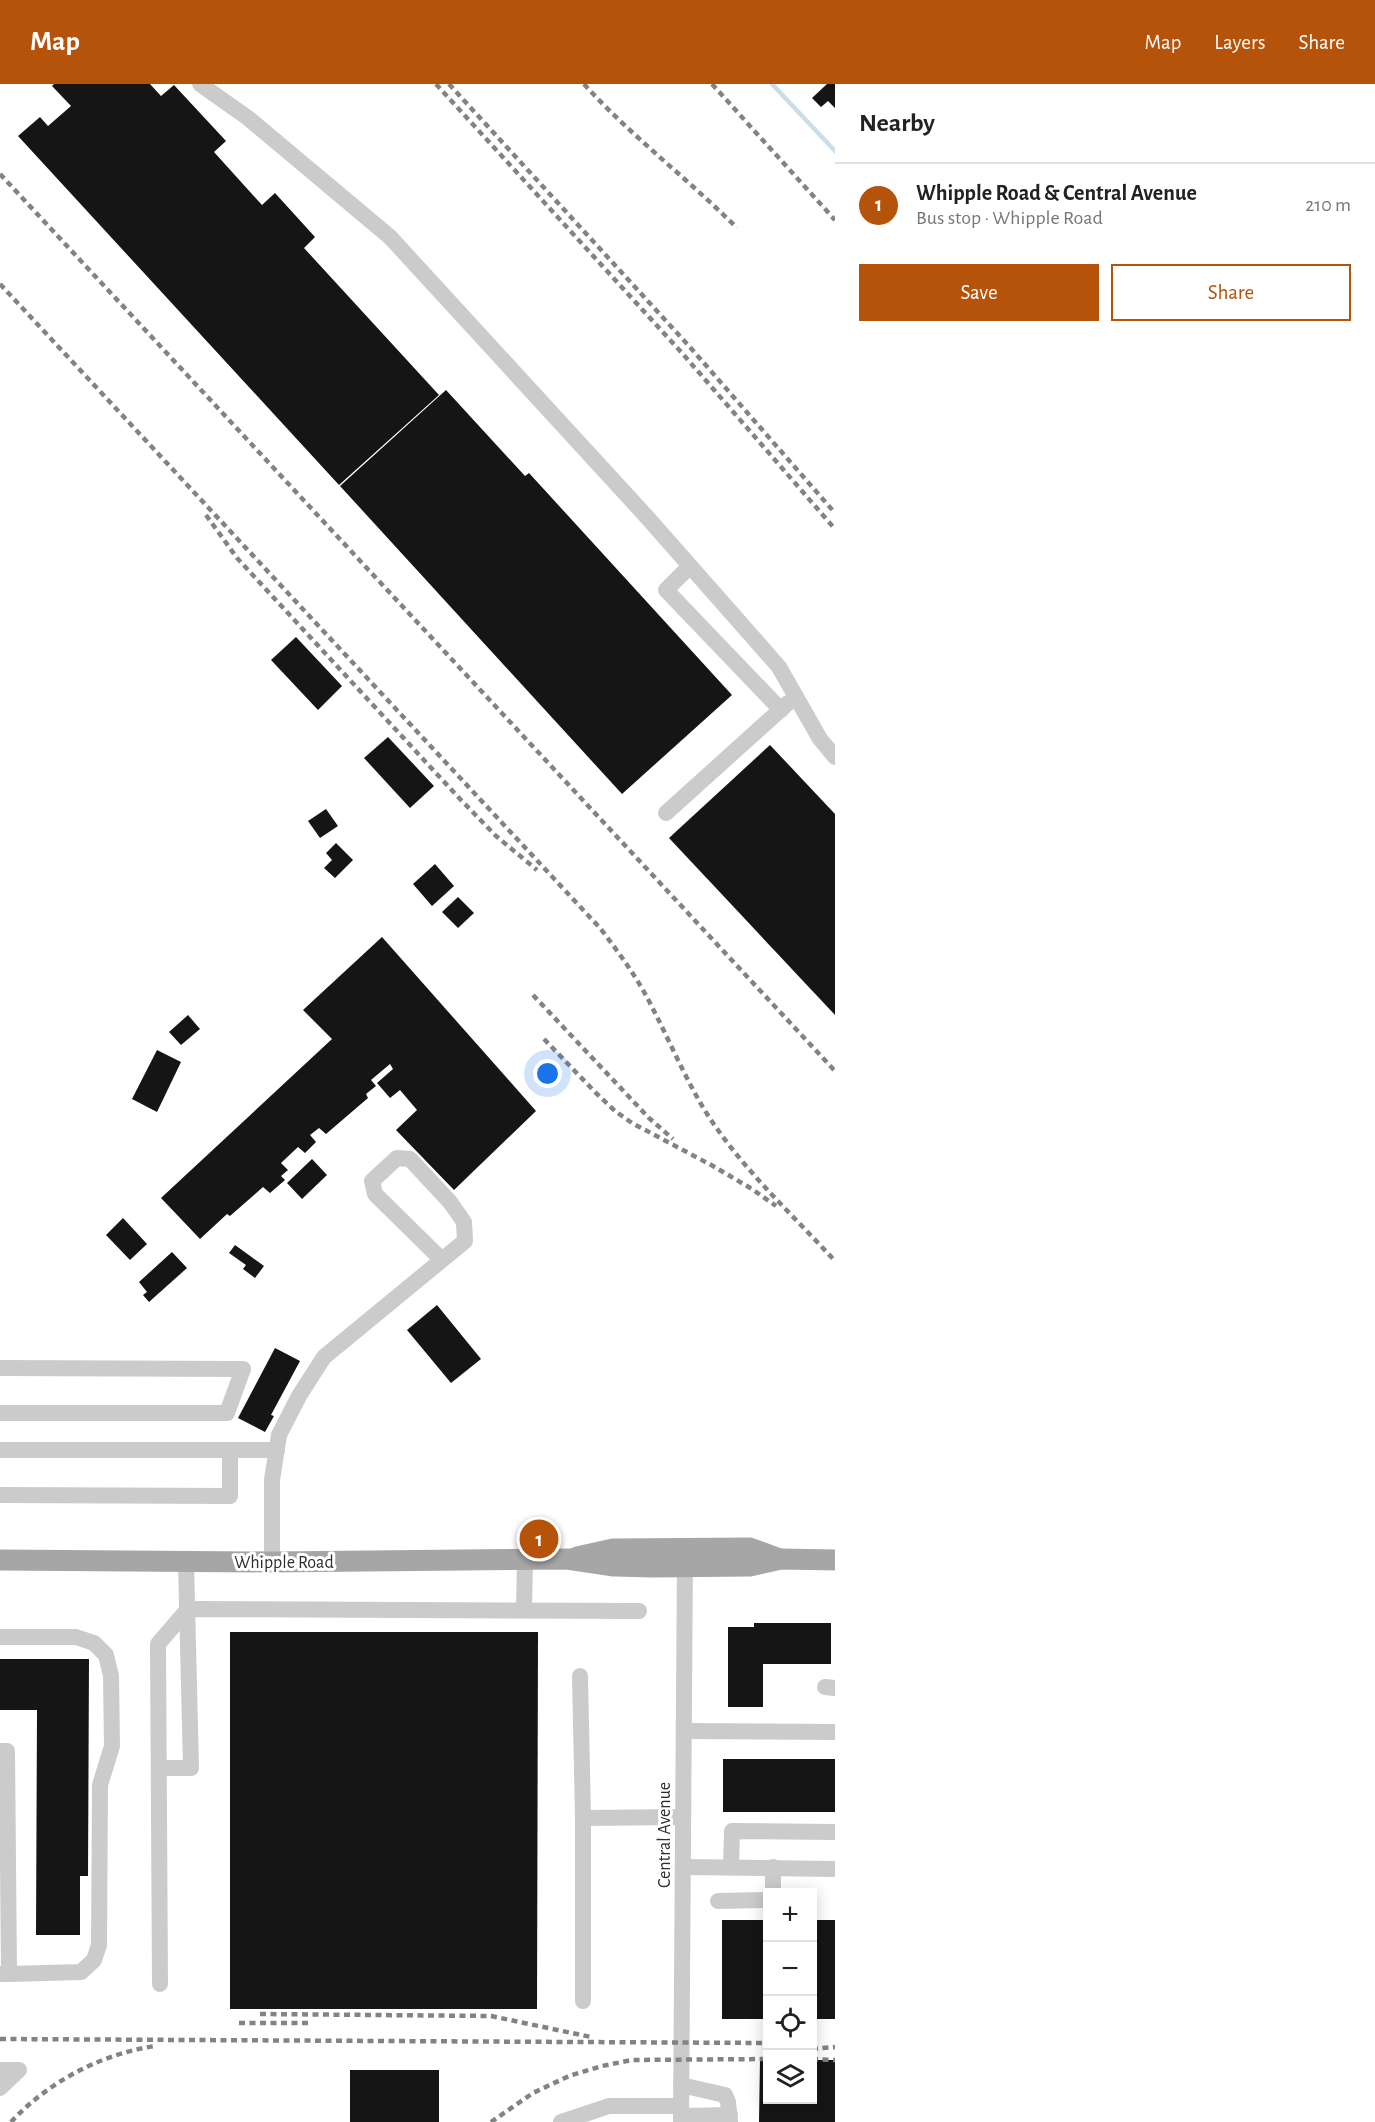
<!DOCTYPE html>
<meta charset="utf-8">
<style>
body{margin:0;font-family:"Alegreya Sans",sans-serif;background:#f2f2f2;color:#222}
.controls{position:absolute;right:18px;bottom:18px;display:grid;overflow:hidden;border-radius:0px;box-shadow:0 3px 15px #0003}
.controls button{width:54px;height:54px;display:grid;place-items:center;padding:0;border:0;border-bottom:2px solid #e0e0e0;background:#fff;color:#222;font:30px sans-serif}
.you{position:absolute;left:548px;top:990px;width:21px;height:21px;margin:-15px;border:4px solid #fff;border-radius:50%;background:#1a73e8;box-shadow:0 0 0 9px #1a73e833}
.badge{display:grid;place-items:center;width:39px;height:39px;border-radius:50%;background:#b45309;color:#fff;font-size:20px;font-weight:700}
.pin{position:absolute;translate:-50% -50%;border:3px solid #fff;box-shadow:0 2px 6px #0006}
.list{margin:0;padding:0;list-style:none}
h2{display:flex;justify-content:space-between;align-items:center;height:78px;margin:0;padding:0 24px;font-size:26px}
h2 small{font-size:20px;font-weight:400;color:#767676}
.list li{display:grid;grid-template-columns:39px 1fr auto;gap:18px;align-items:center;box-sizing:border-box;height:84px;padding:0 24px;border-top:2px solid #e0e0e0}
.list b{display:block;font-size:22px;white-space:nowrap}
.list p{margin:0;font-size:20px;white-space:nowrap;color:#767676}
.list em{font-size:20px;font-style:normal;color:#767676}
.actions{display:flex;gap:12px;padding:18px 24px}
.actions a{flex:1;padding:14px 0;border:2px solid #b45309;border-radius:0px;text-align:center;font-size:21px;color:#b45309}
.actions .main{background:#b45309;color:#fff}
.icon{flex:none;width:33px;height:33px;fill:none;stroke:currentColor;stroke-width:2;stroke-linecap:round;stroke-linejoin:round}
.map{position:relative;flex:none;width:835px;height:2038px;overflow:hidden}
header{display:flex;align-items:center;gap:36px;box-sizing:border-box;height:84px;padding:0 30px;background:#b45309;color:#fff}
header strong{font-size:28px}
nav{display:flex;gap:33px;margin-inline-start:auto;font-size:21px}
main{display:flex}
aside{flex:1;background:#fff}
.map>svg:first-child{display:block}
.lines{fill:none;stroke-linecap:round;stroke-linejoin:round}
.stream{stroke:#cadee8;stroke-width:4.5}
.building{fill:#151515}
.minor{stroke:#cbcbcb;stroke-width:16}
.major{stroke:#a6a6a6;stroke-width:21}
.rail{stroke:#838383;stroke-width:4.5;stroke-dasharray:6 4.5;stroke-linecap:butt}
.labels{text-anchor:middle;stroke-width:6;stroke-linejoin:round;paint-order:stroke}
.street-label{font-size:18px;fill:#2e2e2e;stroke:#fff}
</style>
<header>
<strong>Map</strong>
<nav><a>Map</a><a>Layers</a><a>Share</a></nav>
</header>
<main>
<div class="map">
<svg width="835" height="2038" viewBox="0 0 835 2038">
<rect width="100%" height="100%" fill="#fff"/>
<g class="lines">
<polyline class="stream" points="772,0 835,67"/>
</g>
<g class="building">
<polygon points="54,0 150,0 161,12 174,1 226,57 214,68 262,121 275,109 315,153 304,164 439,311 339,401 18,52 40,33 48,42 71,22 52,2"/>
<polygon points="827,0 835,0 835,24 828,17 821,23 812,14"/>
<polygon points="446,306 525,392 529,389 732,611 622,710 340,402"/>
<polygon points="296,553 342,602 318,626 271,576"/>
<polygon points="388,653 434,702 410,724 364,674"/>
<polygon points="770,661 835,730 835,931 669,754"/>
<polygon points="326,725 338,742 320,754 308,737"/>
<polygon points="336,759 353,776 335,794 324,784 332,776 326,769"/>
<polygon points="435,780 454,802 432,822 413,800"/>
<polygon points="458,813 474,829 458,844 442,828"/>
<polygon points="382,853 536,1027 454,1106 396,1046 417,1026 400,1006 390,1014 377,999 393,985 390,980 371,996 376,1002 366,1010 368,1014 326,1050 319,1044 310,1051 316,1058 305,1069 298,1063 281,1079 288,1086 281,1092 285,1096 270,1109 263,1103 230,1132 227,1130 200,1155 161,1114 332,955 303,926"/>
<polygon points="188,931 200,945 181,961 169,948"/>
<polygon points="157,966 181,978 157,1028 132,1015"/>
<polygon points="312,1075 327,1091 302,1115 287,1099"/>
<polygon points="123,1134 147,1160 130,1176 106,1151"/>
<polygon points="235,1161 264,1182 255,1194 243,1185 246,1181 229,1169"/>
<polygon points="172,1168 187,1184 149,1218 143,1211 147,1208 139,1198"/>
<polygon points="437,1221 481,1275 451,1299 407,1246"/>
<polygon points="275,1264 300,1277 271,1331 274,1332 265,1348 238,1334"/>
<polygon points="754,1539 831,1539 831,1580 763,1580 763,1623 728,1623 728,1543 754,1543"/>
<polygon points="230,1548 538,1548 537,1925 230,1925"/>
<polygon points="0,1575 89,1575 88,1792 80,1792 80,1851 36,1851 37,1626 0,1626"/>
<rect x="723" y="1675" width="112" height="53"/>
<rect x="722" y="1836" width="46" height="99"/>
<rect x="812" y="1836" width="23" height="99"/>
<polygon points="760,1976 768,1976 768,2016 812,2016 812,1976 835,1976 835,2038 759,2038"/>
<rect x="350" y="1986" width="89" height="52"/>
</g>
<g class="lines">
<g class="minor">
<polyline points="200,0 248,34 390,153 646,432 779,583 820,655 835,673"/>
<polyline points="690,482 666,506 781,626"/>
<polyline points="666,729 788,619"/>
<polyline points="0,1284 243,1285 227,1329 0,1329"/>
<polyline points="0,1366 277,1366"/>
<polyline points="0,1411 230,1412 230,1366"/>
<polyline points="272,1478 272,1396 279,1351 299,1312 324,1273 465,1157 464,1138 450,1118 410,1075 397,1074 372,1097 375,1110 442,1176"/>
<polyline points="524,1526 525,1475"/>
<polyline points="0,1553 76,1553 94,1559 106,1571 111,1592 112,1662 100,1701 99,1861 94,1876 81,1888 9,1890"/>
<polyline points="580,1592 583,1734 583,1917"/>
<polyline points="825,1603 835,1604"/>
<polyline points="684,1647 835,1648"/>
<polyline points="0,1667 7,1667 9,1890 1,1890"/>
<polyline points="159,1684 191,1684 186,1478"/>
<polyline points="583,1734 683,1733"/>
<polyline points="683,1783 835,1785"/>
<polyline points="731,1783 732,1747 835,1748"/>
<polyline points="773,1808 773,1783"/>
<polyline points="718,1817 768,1816"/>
<polyline points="160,1900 158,1560 188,1525 639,1527"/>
<polyline points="0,1986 19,1986 0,2004"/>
<polyline points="681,2001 725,2011 728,2018 730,2038"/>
<polyline points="681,2032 730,2031"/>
<polyline points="561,2038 609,2022 681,2022"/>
<polyline points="681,2038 685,1472"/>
</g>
<g class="major">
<polyline points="577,1473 613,1465 750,1464 780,1475"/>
<polyline points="0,1476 272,1478 567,1475 614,1482 652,1483 750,1482 781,1475 835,1476"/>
</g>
<g class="rail">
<polyline points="436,0 682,269 835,445"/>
<polyline points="449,0 689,262 835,429"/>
<path d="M584 0C631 52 687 94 737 144"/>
<polyline points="712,0 835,136"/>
<polyline points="0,90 835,987"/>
<path d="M0 200 600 844C620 870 639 896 653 925 669 956 683 989 701 1020 735 1078 789 1127 835 1177"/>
<polyline points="206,431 237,474 460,715 496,752 537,786"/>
<polyline points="533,911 649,1034 673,1055"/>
<polyline points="544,955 596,1009 615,1027 632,1039 713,1082 752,1105 776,1122"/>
<polyline points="260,1930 491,1932 591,1953"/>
<polyline points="239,1939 308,1939"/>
<polyline points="0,1955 768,1959"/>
<polyline points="812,1965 835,1963"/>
<polyline points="812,1975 835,1976"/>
<path d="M11 2038C48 1998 101 1970 155 1962"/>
<polyline points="491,2038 533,2009 569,1992 602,1982 632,1976 768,1975"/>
</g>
</g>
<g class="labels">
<g class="street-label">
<text x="284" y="1484">Whipple Road</text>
<text transform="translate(664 1751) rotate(-90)" y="6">Central Avenue</text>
</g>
</g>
</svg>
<div class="controls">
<button>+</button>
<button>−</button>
<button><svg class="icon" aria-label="locate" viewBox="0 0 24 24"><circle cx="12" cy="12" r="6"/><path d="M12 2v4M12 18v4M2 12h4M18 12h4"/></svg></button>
<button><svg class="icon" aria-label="layers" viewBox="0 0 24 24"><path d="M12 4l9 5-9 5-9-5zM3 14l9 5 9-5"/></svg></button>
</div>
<div class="you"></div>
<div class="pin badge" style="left:539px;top:1455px">1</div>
</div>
<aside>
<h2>Nearby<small></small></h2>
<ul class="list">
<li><span class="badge">1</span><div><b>Whipple Road &amp; Central Avenue</b><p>Bus stop · Whipple Road</p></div><em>210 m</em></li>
</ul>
<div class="actions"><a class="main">Save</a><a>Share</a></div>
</aside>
</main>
